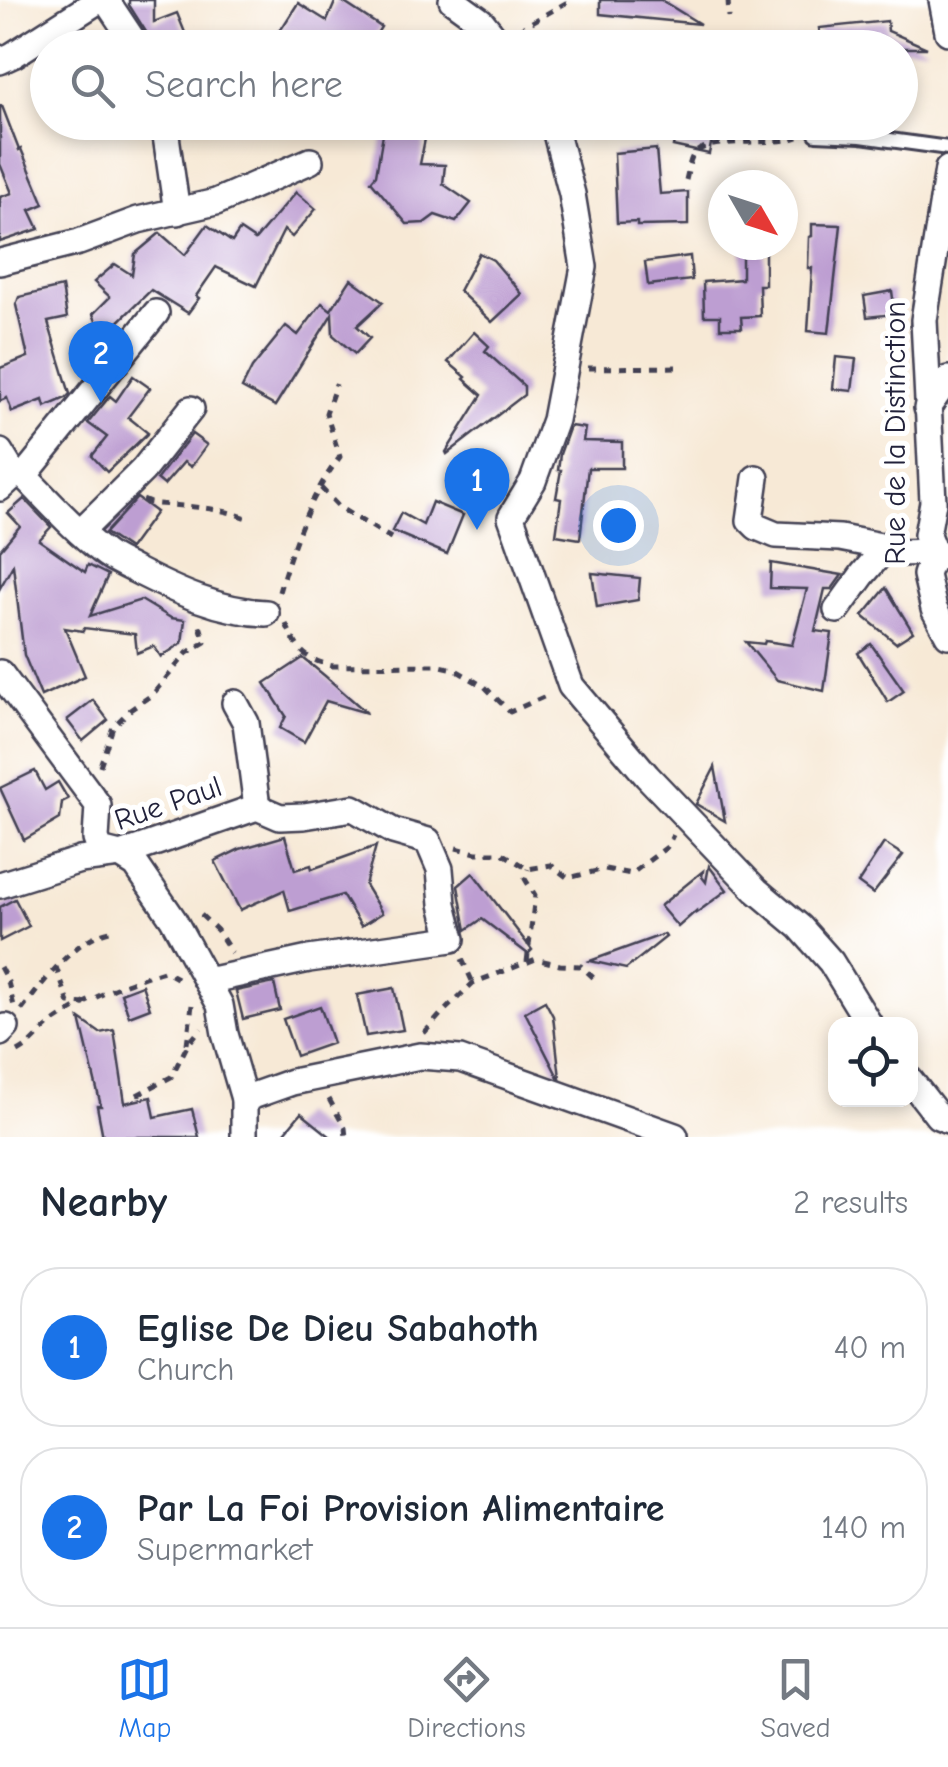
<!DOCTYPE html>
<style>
body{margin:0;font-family:"Comic Neue",sans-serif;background:#f2f2f3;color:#1f2937}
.controls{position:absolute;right:30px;bottom:30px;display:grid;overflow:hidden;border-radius:20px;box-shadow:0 5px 15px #0003}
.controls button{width:90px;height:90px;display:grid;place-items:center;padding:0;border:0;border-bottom:2px solid #e0e1e3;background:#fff;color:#1f2937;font:50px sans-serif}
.compass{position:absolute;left:708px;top:170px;width:90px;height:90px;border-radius:50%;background:#fff;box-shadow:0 5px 15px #0003;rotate:129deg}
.you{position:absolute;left:618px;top:525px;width:35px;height:35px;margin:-25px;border:8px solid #fff;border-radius:50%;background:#1a73e8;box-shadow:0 0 0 15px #1a73e833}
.badge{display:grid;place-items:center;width:65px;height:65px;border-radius:50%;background:#1a73e8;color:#fff;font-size:32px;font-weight:700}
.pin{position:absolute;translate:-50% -82px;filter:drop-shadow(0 2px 5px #0008)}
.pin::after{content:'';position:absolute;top:52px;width:35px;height:30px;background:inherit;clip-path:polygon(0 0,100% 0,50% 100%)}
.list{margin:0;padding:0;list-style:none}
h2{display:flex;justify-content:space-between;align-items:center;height:130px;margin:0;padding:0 40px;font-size:42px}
h2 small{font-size:32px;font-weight:400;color:#747a83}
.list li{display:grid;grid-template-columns:65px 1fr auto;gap:30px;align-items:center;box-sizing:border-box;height:160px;margin:0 20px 20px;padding:0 20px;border:2px solid #e0e1e3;border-radius:40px}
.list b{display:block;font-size:38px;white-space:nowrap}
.list p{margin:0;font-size:32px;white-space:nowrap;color:#747a83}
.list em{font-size:32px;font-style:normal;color:#747a83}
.icon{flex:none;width:55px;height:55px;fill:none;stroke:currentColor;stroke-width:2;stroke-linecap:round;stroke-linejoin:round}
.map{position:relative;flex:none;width:948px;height:1137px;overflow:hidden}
.search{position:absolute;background:#fff;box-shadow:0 5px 15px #0003;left:30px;right:30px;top:30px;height:110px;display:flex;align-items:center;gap:25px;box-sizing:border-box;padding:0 35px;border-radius:55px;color:#747a83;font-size:38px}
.sheet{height:490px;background:#fff}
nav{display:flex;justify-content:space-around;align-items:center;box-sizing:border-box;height:140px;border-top:2px solid #e0e1e3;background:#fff;font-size:28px;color:#747a83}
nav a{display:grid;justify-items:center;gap:5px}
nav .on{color:#1a73e8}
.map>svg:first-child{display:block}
.building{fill:#bd9ed2}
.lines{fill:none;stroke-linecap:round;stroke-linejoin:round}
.service-casing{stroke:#424052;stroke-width:18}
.minor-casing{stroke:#424052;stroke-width:30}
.path{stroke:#424052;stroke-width:5;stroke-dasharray:8 8;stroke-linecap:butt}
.service{stroke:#fff;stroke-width:12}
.minor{stroke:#fff;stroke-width:25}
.labels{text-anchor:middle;stroke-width:10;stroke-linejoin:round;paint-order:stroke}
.street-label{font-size:30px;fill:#22223b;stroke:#fff}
</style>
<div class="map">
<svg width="948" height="1137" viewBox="0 0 948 1137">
<rect width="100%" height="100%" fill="#fff"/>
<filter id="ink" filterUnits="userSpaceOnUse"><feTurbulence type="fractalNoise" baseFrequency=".01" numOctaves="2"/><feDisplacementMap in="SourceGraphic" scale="20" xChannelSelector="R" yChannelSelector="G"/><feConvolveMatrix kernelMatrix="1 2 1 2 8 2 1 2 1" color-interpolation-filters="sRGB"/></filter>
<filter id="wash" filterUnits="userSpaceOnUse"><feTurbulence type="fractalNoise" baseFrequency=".0048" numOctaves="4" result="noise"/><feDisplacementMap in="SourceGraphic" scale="40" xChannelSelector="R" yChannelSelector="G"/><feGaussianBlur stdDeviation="2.25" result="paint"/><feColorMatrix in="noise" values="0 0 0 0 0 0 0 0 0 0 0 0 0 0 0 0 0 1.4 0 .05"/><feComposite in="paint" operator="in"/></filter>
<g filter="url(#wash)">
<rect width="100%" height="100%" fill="#f7e9d6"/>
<g id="blocks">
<g class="building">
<polygon points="129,0 154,0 154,22 177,13 188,40 170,48 153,43 129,5"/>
<polygon points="336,0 340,0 381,27 368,48 257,48 282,28 298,3 327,21"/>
<polygon points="600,0 661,0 700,24 600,14"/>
<polygon points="887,21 888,31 927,48 866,48 865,41 821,47 819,28"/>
<polygon points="0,106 2,106 19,150 21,149 44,204 30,210 39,229 0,242 0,197 12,193 0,164"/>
<polygon points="677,126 713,133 709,154 673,146"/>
<polygon points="384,128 425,139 420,164 445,165 443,184 471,203 456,222 435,215 424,223 407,224 371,181 376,175"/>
<polygon points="656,149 660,194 688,192 688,225 637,226 637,222 617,223 614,153"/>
<polygon points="296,192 316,209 292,237 284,230 256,286 216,267 196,296 199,298 188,313 151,290 103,337 93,314 110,297 94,282 115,264 132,275 135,254 160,233 185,255 207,225 232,242 240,230 255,240"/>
<polygon points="812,224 841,225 829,333 808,331 812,268 808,268 809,237 812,236"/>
<polygon points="765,246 765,285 759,285 760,316 741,317 742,328 720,328 720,316 704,316 703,282 742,279 742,249"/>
<polygon points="479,253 493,260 522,294 492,322 459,291"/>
<polygon points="690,256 692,280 648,285 645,262"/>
<polygon points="351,279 383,302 357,326 370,338 355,354 333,335 332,314 275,406 242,388 252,368 286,326 298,335 322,303 331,310"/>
<polygon points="62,287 67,318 48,322 70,394 66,398 45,407 43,400 12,412 7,398 0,401 0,368 28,357 16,305 19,297"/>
<polygon points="892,291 895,314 867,317 864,296"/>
<polygon points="474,332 489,346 485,351 524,386 524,395 447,454 446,452 482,395 464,379 466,377 448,362"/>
<polygon points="836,357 856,359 852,391 833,389"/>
<polygon points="133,376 150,388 128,417 148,433 107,472 92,456 107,437 88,423 110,396 116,401"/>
<polygon points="570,426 585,428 583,441 622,442 622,468 588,468 580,539 556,535 561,499 556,498 561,470 558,470 560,454"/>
<polygon points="192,434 207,445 191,467 184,462 164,485 157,479"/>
<polygon points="137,498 156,512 129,549 105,533"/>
<polygon points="24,499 51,527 39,540 85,572 88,565 108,575 90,616 141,600 171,618 185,620 182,643 161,657 154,646 137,653 135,634 84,628 83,631 65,628 85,676 41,696 24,655 13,565 0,588 0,550 20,526 8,513"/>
<polygon points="432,502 463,515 447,554 392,531 401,513 423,525"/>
<polygon points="771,563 842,575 832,589 825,589 815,631 832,633 824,691 777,680 746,642 764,644 765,641 792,645 807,589 770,588"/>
<polygon points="592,573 640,578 638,600 597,607"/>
<polygon points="886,588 913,632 896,643 863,616"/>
<polygon points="871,644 904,691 888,702 858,653"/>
<polygon points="303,658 325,676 367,713 326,701 304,742 280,728 286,716 265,683"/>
<polygon points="93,700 108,720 83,741 67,720"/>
<polygon points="715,767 725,821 696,804"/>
<polygon points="35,771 45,790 58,782 68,799 62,802 60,819 24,840 0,788"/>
<polygon points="285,836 295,870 311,865 312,869 376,846 365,885 382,913 361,926 342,895 290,911 284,890 240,910 215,861 240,849"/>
<polygon points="884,843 903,855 873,894 858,883"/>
<polygon points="709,866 727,890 699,911 696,913 696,911 678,927 660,906 703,871 702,877 706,882"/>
<polygon points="473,873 532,950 528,954 482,919 466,930 458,886"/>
<polygon points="15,899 29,926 0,941 0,907"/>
<polygon points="664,934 666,937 626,969 590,961"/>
<polygon points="274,983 280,1010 243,1019 236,991"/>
<polygon points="142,985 150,1008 129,1016 121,993"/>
<polygon points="394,988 403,1030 366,1036 357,995"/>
<polygon points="545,1001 553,1016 560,1078 558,1077 525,1012"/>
<polygon points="320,1006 333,1043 296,1056 283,1019"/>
<polygon points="80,1019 100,1033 114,1030 125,1103 151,1097 155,1117 192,1109 199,1137 103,1137 97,1106 101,1106"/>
<polygon points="301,1113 331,1137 281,1137"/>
</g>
</g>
</g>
<g filter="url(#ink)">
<use href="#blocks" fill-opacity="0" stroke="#424052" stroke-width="2.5"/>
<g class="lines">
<g class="service-casing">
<polyline id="service" points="816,134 861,136 948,148"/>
</g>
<g class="minor-casing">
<g id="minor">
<polyline points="106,0 138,48"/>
<polyline points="452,0 481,21 503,48"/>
<polyline points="942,0 948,32"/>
<polyline points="0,61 13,55 99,0"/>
<polyline points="164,122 177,212"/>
<polyline points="553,122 572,194 584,267 555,420 533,481 511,517 571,686 647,776 756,890 800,927 831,962 869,1024"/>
<polyline points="948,169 924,320 933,502 927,535 934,552 926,575 934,609 948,635"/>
<polyline points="0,262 79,242 138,220 216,202 310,161"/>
<polyline points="927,408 948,379"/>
<polyline points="0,452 14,475"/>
<path d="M24 476C49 501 73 529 102 551 111 559 124 564 135 570 176 591 219 611 266 613"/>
<polyline points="756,478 750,520 757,527 776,535 840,538 886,547 897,553 934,552 945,557"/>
<polyline points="0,488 14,475 24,476 156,313"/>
<polyline points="80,532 143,470 191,409"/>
<polyline points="837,610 863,574 886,547"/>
<polyline points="0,673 98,805 96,839 100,850 120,855 136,865 173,919 220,1005 225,1034 244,1099 244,1137"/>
<polyline points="235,703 246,723 257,807"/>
<polyline points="0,885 80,860 120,855 257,807 280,817 304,816 353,808 393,831 428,841 440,869 443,904 452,939 309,959 207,981"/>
<polyline points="0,1033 6,1027"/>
<polyline points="910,1080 938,1116 948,1120"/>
<polyline points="244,1099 292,1082 420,1056 460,1059 675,1136"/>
</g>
</g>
<g class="path">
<polyline points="728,0 729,18"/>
<polyline points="518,30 571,0"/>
<path d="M686 180C688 173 689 163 692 157 702 135 775 147 798 137"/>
<polyline points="588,368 684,367"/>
<polyline points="321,488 340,508 391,538"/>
<path d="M143 500 150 503C183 507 221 506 251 520"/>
<path d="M279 592C292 546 310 495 340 457L326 413 336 384"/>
<path d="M286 624C298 650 303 659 333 666L436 665 454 669 485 687 510 712 550 694"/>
<polyline points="100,766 113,727 130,710 153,694 187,653 205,642 199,622"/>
<polyline points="456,848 476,853 502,853 528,869 551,865 568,878 605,869 631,874 667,847 673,835"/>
<polyline points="201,915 217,930 232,953"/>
<polyline points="462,959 473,983"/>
<polyline points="527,962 535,895 525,879 528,869"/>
<polyline points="0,967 8,982 14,1006"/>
<polyline points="56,967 69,1003 85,1004"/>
<path d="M22 1010C44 982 73 939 110 931"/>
<polyline points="424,1033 442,1013 473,983 536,959 560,965 581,966 598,982"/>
<polyline points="187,1044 192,1005"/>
<path d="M18 1052C35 1043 40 1031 55 1021 87 999 126 982 164 971L177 978"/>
<polyline points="137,1095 171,1077 187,1046 201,1028"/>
<polyline points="329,1099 345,1128 346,1137"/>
</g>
<use href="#service" class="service"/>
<use href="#minor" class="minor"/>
</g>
</g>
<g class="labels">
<g class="street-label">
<text transform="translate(895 433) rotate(-90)" y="10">Rue de la Distinction</text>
<text transform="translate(168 803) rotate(-19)" y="10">Rue Paul</text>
</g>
</g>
</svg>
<div class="controls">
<button><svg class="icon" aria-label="locate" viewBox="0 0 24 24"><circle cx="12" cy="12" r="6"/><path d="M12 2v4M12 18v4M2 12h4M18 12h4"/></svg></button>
</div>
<svg class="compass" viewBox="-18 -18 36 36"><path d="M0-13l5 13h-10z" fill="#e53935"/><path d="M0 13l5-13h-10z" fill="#747a83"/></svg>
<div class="you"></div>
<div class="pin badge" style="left:477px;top:530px">1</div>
<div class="pin badge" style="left:101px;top:403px">2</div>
<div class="search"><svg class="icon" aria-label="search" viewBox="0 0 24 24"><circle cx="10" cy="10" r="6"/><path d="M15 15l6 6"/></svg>Search here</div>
</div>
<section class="sheet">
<h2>Nearby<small>2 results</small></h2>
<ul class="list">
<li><span class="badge">1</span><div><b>Eglise De Dieu Sabahoth</b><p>Church</p></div><em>40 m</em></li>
<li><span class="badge">2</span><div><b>Par La Foi Provision Alimentaire</b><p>Supermarket</p></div><em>140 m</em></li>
</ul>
</section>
<nav>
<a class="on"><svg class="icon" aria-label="map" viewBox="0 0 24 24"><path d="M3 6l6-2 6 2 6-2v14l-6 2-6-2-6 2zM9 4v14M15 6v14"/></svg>Map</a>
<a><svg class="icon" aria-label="directions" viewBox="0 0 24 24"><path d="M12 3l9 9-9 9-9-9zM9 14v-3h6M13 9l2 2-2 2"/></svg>Directions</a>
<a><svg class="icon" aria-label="saved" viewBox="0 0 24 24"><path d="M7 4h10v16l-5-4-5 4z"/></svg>Saved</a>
</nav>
